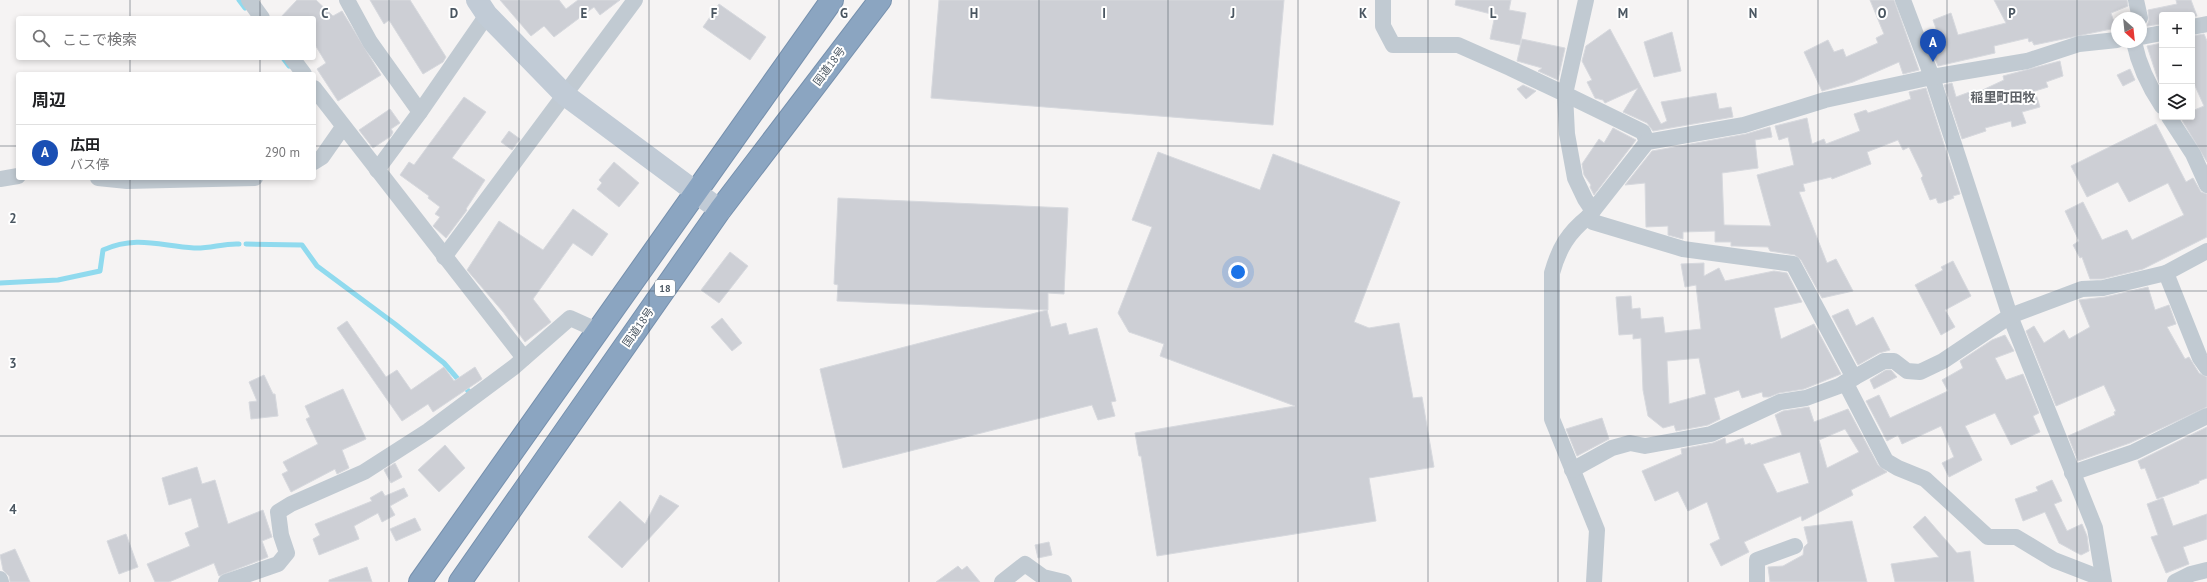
<!DOCTYPE html>
<html lang="ja">
<meta charset="utf-8">
<style>
body{margin:0;font-family:"PT Sans","Noto Sans JP",sans-serif;background:#f2f2f2;color:#202124}
.controls{position:absolute;right:12px;top:12px;display:grid;overflow:hidden;border-radius:4px;box-shadow:0 2px 6px #0003}
.controls button{width:36px;height:36px;display:grid;place-items:center;padding:0;border:0;border-bottom:1px solid #e0e0e0;background:#fff;color:#202124;font:20px sans-serif}
.compass{position:absolute;left:2111px;top:12px;width:36px;height:36px;border-radius:50%;background:#fff;box-shadow:0 2px 6px #0003;rotate:153deg}
.you{position:absolute;left:1238px;top:272px;width:14px;height:14px;margin:-10px;border:3px solid #fff;border-radius:50%;background:#1a73e8;box-shadow:0 0 0 6px #1a73e833}
.badge{display:grid;place-items:center;width:26px;height:26px;border-radius:50%;background:#0f766e;color:#fff;font-size:13px;font-weight:700}
.pin{position:absolute;translate:-50% -33px;filter:drop-shadow(0 1px 2px #0008)}
.pin::after{content:'';position:absolute;top:21px;width:14px;height:12px;background:inherit;clip-path:polygon(0 0,100% 0,50% 100%)}
.list{margin:0;padding:0;list-style:none}
h2{display:flex;justify-content:space-between;align-items:center;height:52px;margin:0;padding:0 16px;font-size:17px}
h2 small{font-size:13px;font-weight:400;color:#757577}
.list li{display:grid;grid-template-columns:26px 1fr auto;gap:12px;align-items:center;box-sizing:border-box;height:56px;padding:0 16px;border-top:1px solid #e0e0e0}
.list b{display:block;font-size:15px;white-space:nowrap}
.list p{margin:0;font-size:13px;white-space:nowrap;color:#757577}
.list em{font-size:13px;font-style:normal;color:#757577}
.icon{flex:none;width:22px;height:22px;fill:none;stroke:currentColor;stroke-width:2;stroke-linecap:round;stroke-linejoin:round}
.map{position:relative;flex:none;width:2207px;height:582px;overflow:hidden}
.search{position:absolute;background:#fff;box-shadow:0 2px 6px #0003;left:16px;top:16px;width:300px;height:44px;display:flex;align-items:center;gap:10px;box-sizing:border-box;padding:0 14px;border-radius:4px;color:#757577;font-size:15px}
.panel{position:absolute;background:#fff;box-shadow:0 2px 6px #0003;left:16px;top:72px;width:300px;height:108px;border-radius:4px}
.map>svg:first-child{display:block}
.lines{fill:none;stroke-linecap:round;stroke-linejoin:round}
.stream{stroke:#90daee;stroke-width:5}
.building{fill:#cdcfd5;stroke:#d7d9de;fill-rule:evenodd}
.highway-casing{stroke:#7690ad;stroke-width:24}
.street{stroke:#c1cad2;stroke-width:16}
.secondary{stroke:#c1cbd6;stroke-width:22}
.highway{stroke:#8ba5c1;stroke-width:22}
.grid{fill:none;stroke:#4a5661;stroke-width:1;stroke-opacity:0.55}
.labels{text-anchor:middle;stroke-width:4;stroke-linejoin:round;paint-order:stroke}
.shield{fill:#fff;stroke:#808990;stroke-width:1}
.shield-label{font-size:10px;font-weight:bold;fill:#4a5661}
.street-label{font-size:11px;fill:#4a5661;stroke:#fff}
.quarter-label{font-size:13px;font-weight:bold;fill:#5f6368;stroke:#fff}
.grid-label{font-size:13px;text-anchor:middle;font-weight:bold;fill:#4a5661;stroke:#fff;stroke-width:4;stroke-linejoin:round;paint-order:stroke}
</style>
<div class="map">
<svg width="2207" height="582" viewBox="0 0 2207 582">
<rect width="100%" height="100%" fill="#f5f3f3"/>
<g class="lines">
<g class="stream">
<polyline points="239,0 245,8"/>
<polyline points="283,58 289,66"/>
<polyline points="246,244 302,245 317,266 395,324 444,363 470,393 473,391"/>
<path d="M0 283 58 280 100 271 103 250C137 235 160 246 194 248 209 249 224 243 239 244"/>
</g>
</g>
<g class="building">
<polygon points="297,0 316,0 333,16 342,11 381,75 338,101 317,69 326,63 314,43 314,18 280,18"/>
<polygon points="370,0 410,0 446,57 443,62 423,74 389,20 384,24"/>
<polygon points="500,0 559,0 566,9 578,0 620,0 600,15 594,7 554,37 544,26 531,36"/>
<polygon points="939,0 1284,0 1273,125 931,98"/>
<polygon points="1456,0 1511,0 1509,10 1526,13 1520,45 1490,39 1495,15 1455,5"/>
<polygon points="1870,0 1894,0 1919,70 1903,74 1899,62 1853,82 1822,91 1804,52 1828,40 1834,52 1843,49 1846,57 1878,43 1876,38 1884,34"/>
<polygon points="1994,0 2127,0 2128,6 2111,13 2116,28 2034,45 2032,41 2029,42 2028,38 1994,46 1995,53 1938,66 1927,38 1938,34 1933,20 1951,13 1958,35 2006,23"/>
<polygon points="2176,0 2191,0 2197,16 2162,15 2162,24 2147,26 2149,20 2148,10 2177,4"/>
<polygon points="719,4 766,37 750,60 703,27"/>
<polygon points="1610,29 1661,124 1667,121 1661,102 1716,93 1719,109 1731,107 1733,117 1653,131 1647,123 1623,112 1638,88 1605,103 1603,100 1595,98 1587,82 1592,80 1582,61 1586,46"/>
<polygon points="1672,32 1681,71 1654,77 1644,42"/>
<polygon points="2204,34 2207,41 2207,162 2180,117 2192,117 2192,111 2204,106 2192,79 2192,36"/>
<polygon points="1522,39 1565,48 1558,80 1538,71 1542,68 1517,61"/>
<polygon points="2162,43 2162,82 2159,83 2147,46"/>
<polygon points="2060,61 2063,76 2046,82 2048,87 2035,91 2040,107 2022,112 2026,123 2012,127 2011,121 1985,128 1986,131 1962,139 1944,85 1952,83 1956,97 1975,90 1976,93 2004,80 2003,76"/>
<polygon points="2130,69 2135,80 2123,86 2117,75"/>
<polygon points="1523,85 1536,91 1526,99 1517,89"/>
<polygon points="1926,88 1960,194 1953,196 1954,198 1941,203 1938,203 1936,198 1930,200 1921,178 1923,176 1909,147 1903,150 1898,140 1867,152 1871,164 1832,179 1831,177 1803,184 1805,191 1799,192 1827,263 1836,259 1853,291 1822,298 1801,260 1795,255 1770,251 1768,247 1735,246 1731,246 1731,242 1715,242 1715,231 1683,232 1683,239 1668,235 1668,226 1646,227 1645,183 1625,185 1652,151 1746,134 1770,127 1772,137 1755,140 1758,168 1722,173 1724,225 1771,226 1757,175 1794,165 1788,137 1779,140 1775,126 1807,118 1812,144 1824,139 1826,144 1860,131 1854,114 1866,110 1868,113 1911,99 1909,92"/>
<polygon points="464,97 486,112 452,158 485,180 466,209 467,210 446,238 433,226 440,217 435,214 440,207 428,198 429,196 400,175 409,162 414,165"/>
<polygon points="390,109 400,123 391,129 393,132 391,136 373,148 359,130"/>
<polygon points="2156,124 2186,182 2193,178 2201,192 2207,194 2207,237 2143,269 2102,279 2090,279 2082,257 2080,258 2073,245 2079,241 2065,211 2083,202 2102,240 2127,230 2132,240 2184,215 2168,183 2129,202 2118,182 2087,197 2071,166"/>
<polygon points="1613,128 1636,140 1594,195 1590,187 1591,185 1584,175 1582,164 1599,139 1604,143"/>
<polygon points="509,131 520,139 512,150 501,142"/>
<polygon points="1158,152 1260,190 1273,154 1400,202 1354,322 1369,328 1399,323 1413,398 1422,397 1434,467 1369,478 1376,521 1157,556 1141,456 1139,456 1135,433 1295,406 1160,356 1164,344 1129,332 1118,313 1152,227 1132,220"/>
<polygon points="614,162 639,183 619,207 597,189 602,183 599,180"/>
<polygon points="838,198 1068,208 1064,294 1048,293 1048,310 837,301 838,285 834,284"/>
<polygon points="573,209 608,234 592,256 573,243 533,299 551,322 525,342 503,312 467,270 499,221 543,250"/>
<polygon points="730,252 748,266 719,303 701,290"/>
<polygon points="1953,261 1971,296 1945,310 1955,327 1941,335 1915,285 1943,270 1941,267"/>
<path d="M1704 263V276L1719 268 1725 281 1774 271 1787 273 1802 302 1774 308 1781 339 1814 324 1841 374 1804 389 1779 393 1769 397H1763L1762 392 1742 398 1739 390 1714 398 1720 419 1708 425 1676 431 1674 425 1663 428 1648 416 1643 390 1641 338 1633 339V334L1619 335 1616 297 1631 296 1632 309 1640 308 1641 319 1663 317 1665 333 1701 329 1696 285 1685 287 1681 264ZM1699 358 1706 394 1669 404 1667 361Z"/>
<polygon points="2148,287 2155,310 2169,305 2176,324 2167,327 2185,359 2189,357 2199,373 2207,377 2207,407 2130,443 2078,461 2068,436 2115,415 2114,412 2116,411 2104,385 2056,406 2026,331 2034,326 2044,343 2064,330 2069,339 2090,327 2079,300 2105,297"/>
<polygon points="1848,309 1856,326 1873,317 1890,350 1879,353 1858,365 1832,316"/>
<polygon points="1047,310 1051,327 1066,323 1069,335 1097,328 1116,401 1111,402 1115,416 1098,420 1092,405 843,468 820,369"/>
<polygon points="722,318 742,343 732,351 711,327"/>
<polygon points="347,321 386,377 397,370 411,390 444,367 454,381 475,367 482,379 433,412 428,404 402,421 337,328"/>
<polygon points="2005,335 2014,351 1995,358 2006,380 2023,374 2039,413 2033,416 2040,432 2011,445 1995,413 1965,426 1982,460 1949,477 1942,463 1954,457 1941,426 1902,444 1898,435 1887,441 1866,401 1879,395 1890,418 1948,391 1942,380 1963,368 1960,361 1992,340"/>
<polygon points="1886,370 1891,370 1897,377 1874,389 1870,380"/>
<polygon points="264,375 273,394 275,394 278,416 251,419 249,402 257,401 249,382"/>
<polygon points="343,389 366,439 342,450 349,468 337,474 335,469 291,492 282,474 288,471 283,462 318,444 306,419 310,417 305,406"/>
<path d="M1809 407 1814 422 1848 409 1878 465 1887 472 1851 490 1853 495 1802 521 1801 516 1744 542 1749 552 1721 566 1710 544 1720 539 1707 502 1688 511 1678 491 1655 501 1642 471 1682 454 1681 449 1713 443 1725 438 1726 444 1743 438 1745 445 1750 443 1751 445 1782 435 1775 415 1783 411ZM1845 429 1859 452 1827 468 1819 440ZM1800 452 1809 483 1777 493 1763 464Z"/>
<polygon points="1602,418 1609,439 1577,456 1566,429"/>
<polygon points="2207,427 2207,478 2199,481 2199,483 2157,499 2145,468 2141,469 2138,461"/>
<polygon points="445,445 465,468 439,492 418,470"/>
<polygon points="395,463 402,477 391,483 384,470"/>
<polygon points="197,467 202,484 215,480 228,524 263,510 272,537 262,541 268,557 219,576 214,563 169,582 155,582 147,564 190,546 185,533 199,527 191,498 169,505 162,478"/>
<polygon points="2052,480 2062,501 2054,504 2067,531 2082,524 2087,536 2089,551 2081,555 2059,543 2045,512 2023,521 2015,499 2038,491 2036,487"/>
<polygon points="404,488 408,496 390,506 395,515 382,522 378,513 354,526 359,539 319,555 313,539 320,535 315,524 372,501 370,498 382,491 385,496"/>
<polygon points="660,495 679,506 622,568 588,537 620,501 645,524"/>
<polygon points="2163,498 2173,526 2207,514 2207,539 2183,547 2189,564 2166,573 2151,537 2158,535 2147,504"/>
<polygon points="1925,516 1957,553 1970,551 1974,582 1895,582 1891,564 1939,557 1913,527"/>
<polygon points="415,518 421,530 396,541 390,529"/>
<polygon points="1852,521 1867,582 1770,582 1768,567 1783,566 1803,555 1804,547 1808,543 1804,527"/>
<polygon points="126,534 138,567 119,574 107,541"/>
<polygon points="1049,542 1052,555 1038,558 1035,545"/>
<polygon points="15,549 30,582 10,582 9,576 3,570 0,555"/>
<polygon points="958,566 962,570 967,566 980,582 936,582"/>
<polygon points="367,567 372,582 329,582 329,580"/>
</g>
<g class="lines">
<g class="highway-casing">
<g id="highway">
<polyline points="420,582 832,0"/>
<polyline points="460,582 720,210 880,0"/>
</g>
</g>
<g class="street">
<polyline points="249,0 262,18"/>
<polyline points="347,0 370,42 420,112"/>
<polyline points="1383,0 1383,26 1393,45 1458,45 1510,68 1565,94 1567,134 1575,178 1585,199 1593,211"/>
<polyline points="1586,0 1565,94 1643,132 1647,142"/>
<polyline points="1903,0 1932,77 2010,316 2095,528 2104,582"/>
<polyline points="2136,0 2140,18"/>
<polyline points="2192,27 2207,24"/>
<polyline points="2141,37 2162,33"/>
<path d="M2134 42C2139 66 2148 85 2162 106"/>
<polyline points="292,58 304,74"/>
<polyline points="314,88 524,358"/>
<polyline points="2169,117 2193,154 2207,185"/>
<polyline points="314,162 322,157 343,127"/>
<polyline points="377,170 420,112 487,15"/>
<polyline points="98,178 127,181 255,178"/>
<polyline points="0,179 18,176"/>
<path d="M1588 217C1568 233 1559 248 1552 273V419L1597 530 1594 582"/>
<polyline points="444,257 635,0"/>
<polyline points="2166,273 2200,358 2207,368"/>
<polyline points="1854,378 1793,264 1683,249 1593,222 1588,217 1647,142 1744,125 1825,100 1932,77 2027,61 2079,44 2117,40"/>
<polyline points="1845,382 1886,461 1898,468 1925,479 1988,537 2016,537 2054,560 2103,579"/>
<polyline points="1572,470 1612,448 1630,443 1645,446 1711,434 1780,402 1806,398 1839,386 1884,361 1894,361 1907,371 1920,372 1943,361 2010,316 2082,289 2103,288 2166,273 2207,251"/>
<polyline points="2072,473 2134,452 2207,416"/>
<polyline points="0,579 1,582"/>
<polyline points="226,582 278,564 287,553 281,535 278,512 291,504 364,472 428,431 514,367 570,318 599,331"/>
<polyline points="1002,582 1025,564 1043,577 1064,582"/>
<polyline points="1757,582 1757,560 1795,546"/>
<polyline points="2175,582 2191,574 2207,570"/>
</g>
<polyline class="secondary" points="477,0 487,15 565,95 720,210"/>
<use href="#highway" class="highway"/>
</g>
<path class="grid" d="M130 0V18M260 0V18M389 0V582M519 0V582M649 0V582M779 0V582M909 0V582M1039 0V582M1168 0V582M1298 0V582M1428 0V582M1558 0V582M1688 0V582M1818 0V582M1947 0V582M2077 0V582M130 58V74M260 58V74M0 146H18M314 146H2207M130 178V582M260 178V582M0 291H2207M0 436H2207"/>
<g class="labels">
<rect class="shield" x="655" y="280" width="20" height="16" rx="3"/>
<g class="shield-label">
<text x="665" y="292">18</text>
</g>
<g class="street-label">
<text transform="translate(829 66) rotate(-53)" y="4">国道18号</text>
<text transform="translate(638 327) rotate(-55)" y="4">国道18号</text>
</g>
<g class="quarter-label">
<text x="2003" y="102">稲里町田牧</text>
</g>
</g>
<g class="grid-label">
<text x="325" y="18">C</text>
<text x="454" y="18">D</text>
<text x="584" y="18">E</text>
<text x="714" y="18">F</text>
<text x="844" y="18">G</text>
<text x="974" y="18">H</text>
<text x="1104" y="18">I</text>
<text x="1233" y="18">J</text>
<text x="1363" y="18">K</text>
<text x="1493" y="18">L</text>
<text x="1623" y="18">M</text>
<text x="1753" y="18">N</text>
<text x="1882" y="18">O</text>
<text x="2012" y="18">P</text>
<text x="13" y="223">2</text>
<text x="13" y="368">3</text>
<text x="13" y="514">4</text>
</g>
</svg>
<div class="controls">
<button>+</button>
<button>−</button>
<button><svg class="icon" aria-label="layers" viewBox="0 0 24 24"><path d="M12 4l9 5-9 5-9-5zM3 14l9 5 9-5"/></svg></button>
</div>
<svg class="compass" viewBox="-18 -18 36 36"><path d="M0-13l5 13h-10z" fill="#e53935"/><path d="M0 13l5-13h-10z" fill="#757577"/></svg>
<div class="you"></div>
<div class="pin badge" style="left:1933px;top:62px;background:#1a4fb4">A</div>
<div class="search"><svg class="icon" aria-label="search" viewBox="0 0 24 24"><circle cx="10" cy="10" r="6"/><path d="M15 15l6 6"/></svg>ここで検索</div>
<section class="panel">
<h2>周辺<small></small></h2>
<ul class="list">
<li><span class="badge" style="background:#1a4fb4">A</span><div><b>広田</b><p>バス停</p></div><em>290 m</em></li>
</ul>
</section>
</div>
